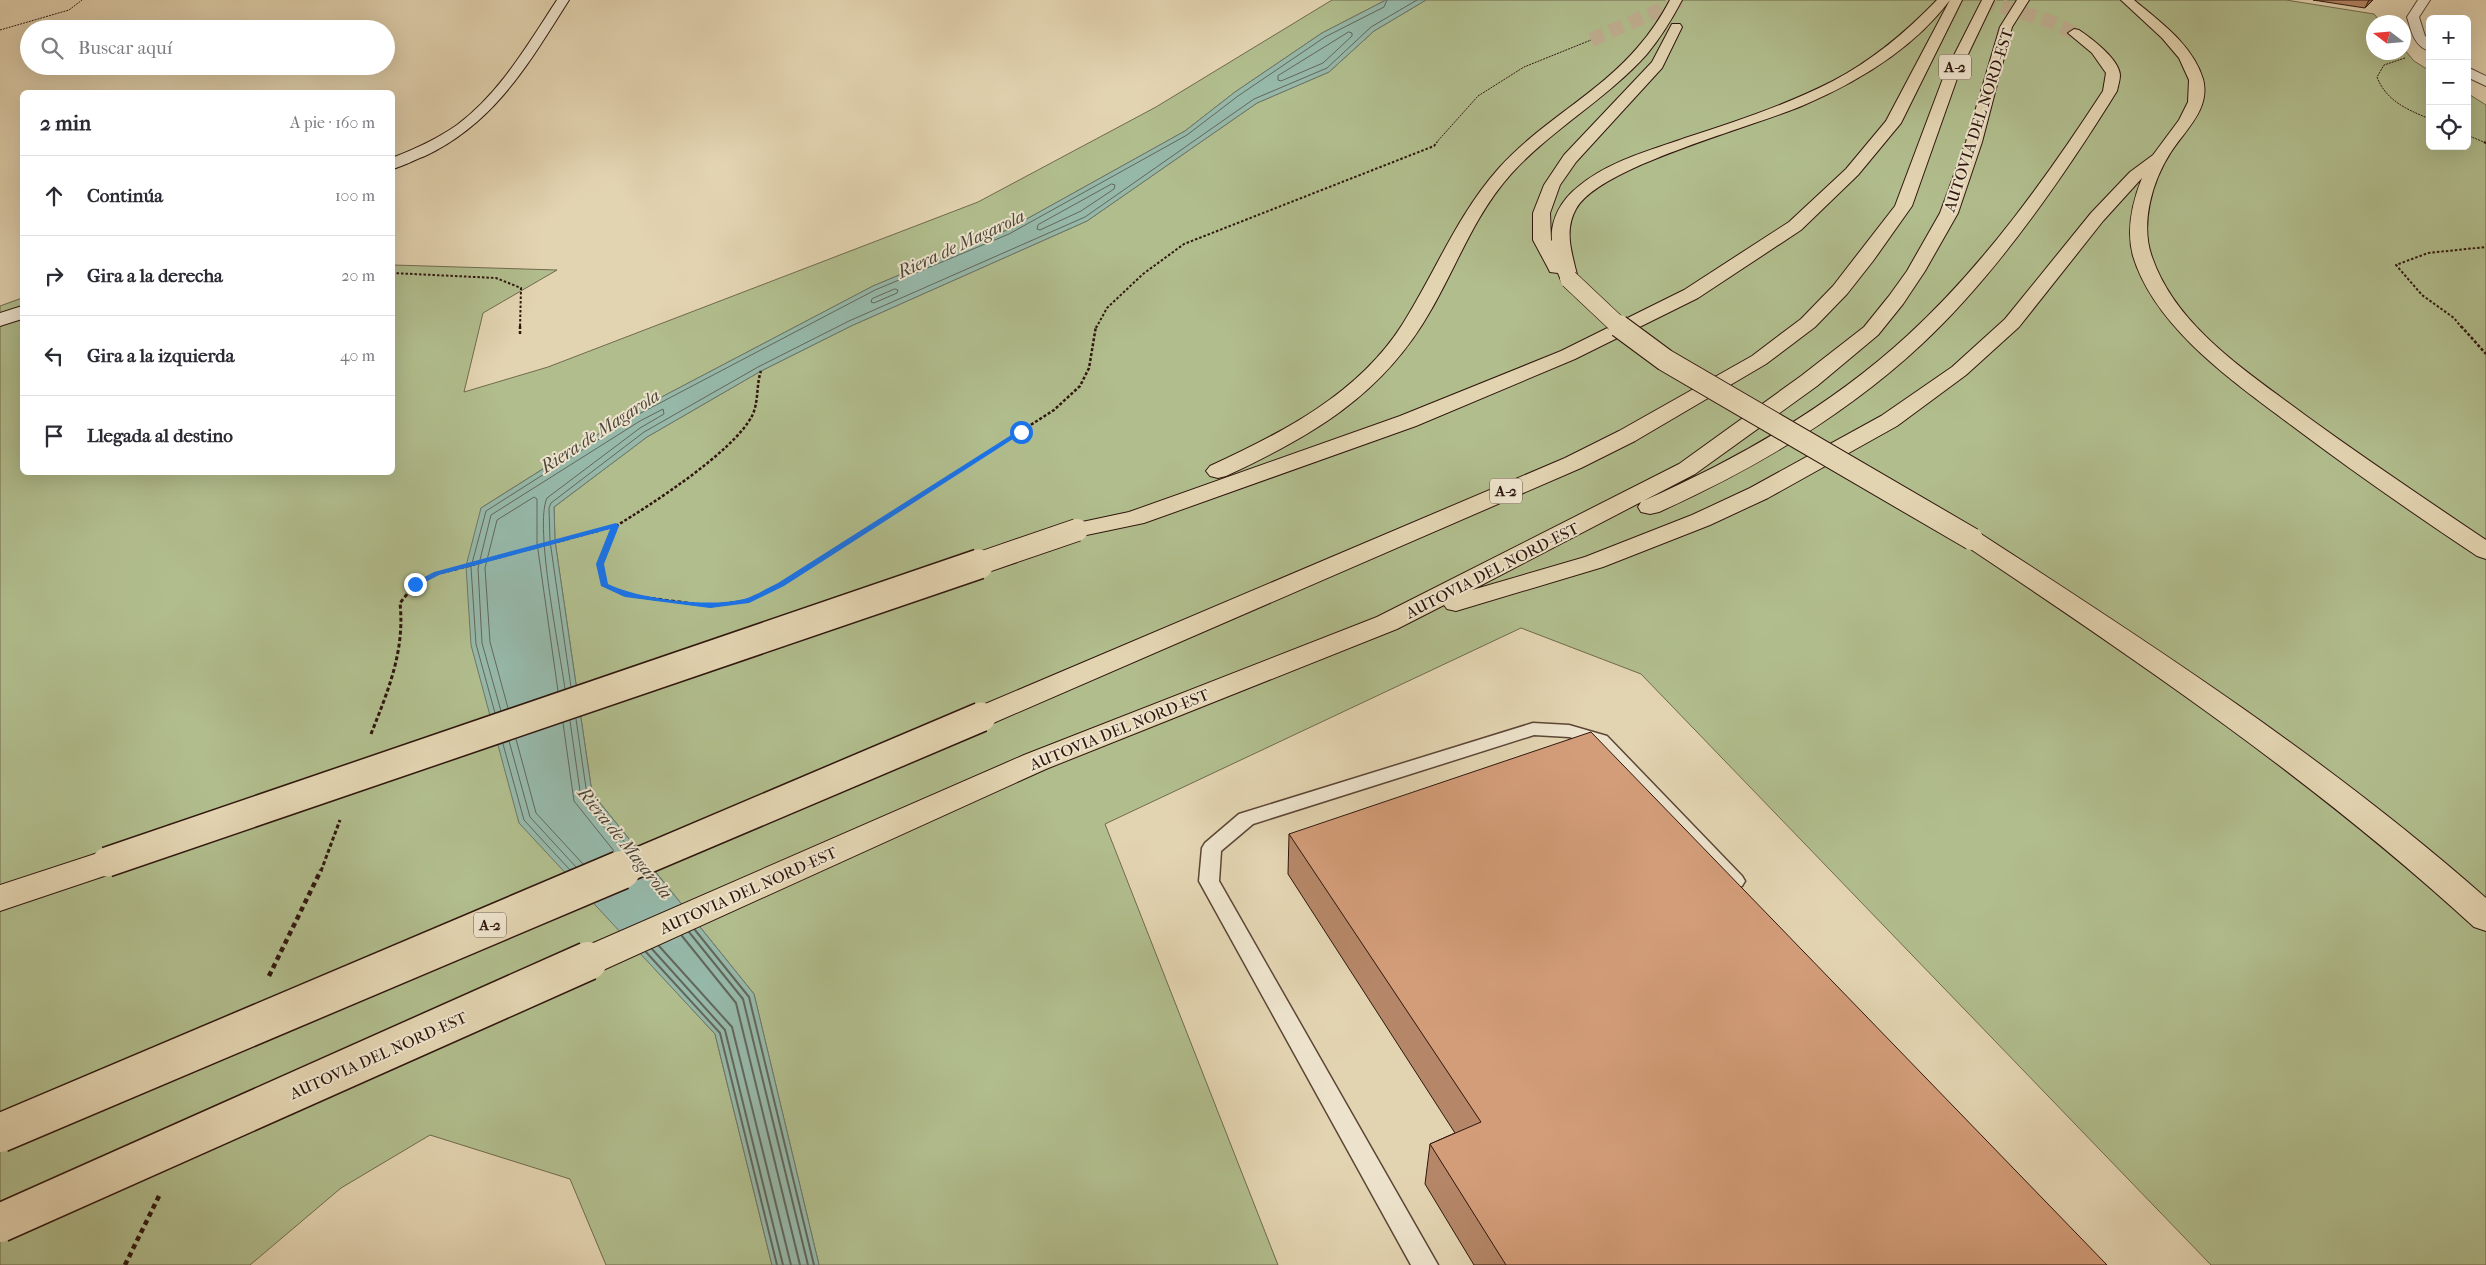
<!DOCTYPE html>
<html lang="es">
<meta charset="utf-8">
<style>
body{margin:0;font-family:"IM FELL French Canon",serif;background:#f2f2f3;color:#2b2b33}
.controls{position:absolute;right:15px;top:15px;display:grid;overflow:hidden;border-radius:8px;box-shadow:0 5px 20px #0002}
.controls button{width:45px;height:45px;display:grid;place-items:center;padding:0;border:0;border-bottom:1px solid #e1e1e2;background:#fff;color:#2b2b33;font:25px sans-serif}
.compass{position:absolute;left:2366px;top:15px;width:45px;height:45px;border-radius:50%;background:#fff;box-shadow:0 5px 20px #0002;rotate:286deg}
.stop{position:absolute;width:15px;height:15px;margin:-11px;border:4px solid #1a73e8;border-radius:50%;background:#fff}
.stop.end{background:#1a73e8;border-color:#fff;box-shadow:0 1px 5px #0008}
.list{margin:0;padding:0;list-style:none}
h2{display:flex;justify-content:space-between;align-items:center;height:65px;margin:0;padding:0 20px;font-size:21px}
h2 small{font-size:16px;font-weight:400;color:#7c7c81}
.list li{display:grid;grid-template-columns:32px 1fr auto;gap:15px;align-items:center;box-sizing:border-box;height:80px;padding:0 20px;border-top:1px solid #e1e1e2}
.list b{display:block;font-size:19px;white-space:nowrap}
.list em{font-size:16px;font-style:normal;color:#7c7c81}
.icon{flex:none;width:28px;height:28px;fill:none;stroke:currentColor;stroke-width:2;stroke-linecap:round;stroke-linejoin:round}
.map{position:relative;flex:none;width:2486px;height:1265px;overflow:hidden}
.search{position:absolute;background:#fff;box-shadow:0 5px 20px #0002;left:20px;top:20px;width:375px;height:55px;display:flex;align-items:center;gap:12px;box-sizing:border-box;padding:0 18px;border-radius:28px;color:#7c7c81;font-size:19px}
.panel{position:absolute;background:#fff;box-shadow:0 5px 20px #0002;left:20px;top:90px;width:375px;height:385px;border-radius:8px}
.map>svg:first-child{display:block}
.green{fill:#b1bd8d;stroke:#706a4d}
.water{fill:#96b8a9;stroke:#6d776b}
.lines{fill:none;stroke-linecap:round;stroke-linejoin:round}
.shore-far1{stroke:#62675b;stroke-width:1}
.shore{stroke:#62675b;stroke-width:2}
.minor-tunnel{stroke:#bfae90;stroke-width:14;stroke-dasharray:14 7;stroke-linecap:butt}
.motorway-tunnel{stroke:#bfae90;stroke-width:14;stroke-dasharray:14 7;stroke-linecap:butt}
.service-casing{stroke:#5c4636;stroke-width:3}
.minor-casing{stroke:#5c4636;stroke-width:2}
.secondary-casing{stroke:#2f160d;stroke-width:2}
.motorway-casing{stroke:#2f160d;stroke-width:2}
.path-far4{stroke:#2f160d;stroke-width:1;stroke-dasharray:2 1;stroke-linecap:butt}
.path-far3{stroke:#2f160d;stroke-width:2;stroke-dasharray:2.5 2;stroke-linecap:butt}
.path-far2{stroke:#2f160d;stroke-width:2.5;stroke-dasharray:3 2;stroke-linecap:butt}
.path-far1{stroke:#2f160d;stroke-width:3;stroke-dasharray:4 2.5;stroke-linecap:butt}
.path{stroke:#2f160d;stroke-width:4.5;stroke-dasharray:5 4;stroke-linecap:butt}
.service{fill:#ede3cc;fill-rule:evenodd}
.minor{fill:#ede3cc;fill-rule:evenodd}
.secondary{fill:#ede3cc;fill-rule:evenodd}
.motorway{fill:#e3d4b1;fill-rule:evenodd}
.motorway-bridge-far3-casing{stroke:#2f160d;stroke-width:19;stroke-linecap:butt}
.motorway-bridge-far2-casing{stroke:#2f160d;stroke-width:24;stroke-linecap:butt}
.motorway-bridge-far1-casing{stroke:#2f160d;stroke-width:32;stroke-linecap:butt}
.motorway-bridge-casing{stroke:#2f160d;stroke-width:41;stroke-linecap:butt}
.motorway-bridge-far3{stroke:#e3d4b1;stroke-width:18}
.motorway-bridge-far2{stroke:#e3d4b1;stroke-width:22}
.motorway-bridge-far1{stroke:#e3d4b1;stroke-width:29}
.motorway-bridge{stroke:#e3d4b1;stroke-width:38}
.wall{fill:#b58768;stroke:#2f160d}
.shaded-wall{fill:#946e55;stroke:#2f160d}
.building{fill:#d39d79;stroke:#2f160d}
.route{fill:#1a73e8}
.labels{text-anchor:middle;stroke-width:4;stroke-linejoin:round;paint-order:stroke}
.shield{fill:#ede3cc;stroke:#685446;stroke-width:1}
.shield-label{font-size:15px;font-weight:bold;fill:#2f160d}
.street-label{font-size:16px;fill:#2f160d;stroke:#ede3cc}
.water-label{font-size:18px;font-style:italic;fill:#4e473c;stroke:#ede3cc}
</style>
<div class="map">
<svg width="2486" height="1265" viewBox="0 0 2486 1265">
<rect width="100%" height="100%" fill="#e3d4b1"/>
<filter id="stains"><feTurbulence type="fractalNoise" baseFrequency=".004" numOctaves="4"/><feColorMatrix values="0 0 0 0 .2 0 0 0 0 .09 0 0 0 0 .02 0 0 0 .5 -.17"/></filter>
<radialGradient id="worn" r=".72"><stop offset=".6" stop-color="#630" stop-opacity="0"/><stop offset="1" stop-color="#630" stop-opacity=".3"/></radialGradient>
<g class="green">
<polygon points="1332,0 1386,0 1322,33 1235,92 1185,131 1007,230 873,286 635,411 481,508 519,822 715,1034 772,1265 606,1265 570,1179 430,1135 341,1188 250,1265 0,1265 0,306 22,298 22,472 392,472 393,265 557,270 483,313 464,392 548,367 978,202 1156,107"/>
<polygon points="1426,0 2286,0 2374,14 2381,22 2374,22 2374,52 2404,52 2404,49 2414,61 2430,71 2430,146 2467,146 2467,93 2486,105 2486,1265 2211,1265 1641,674 1521,628 1105,824 1278,1265 819,1265 754,994 592,793 555,541 554,507 647,437 761,371 851,326 1087,221 1257,103 1329,72 1374,31"/>
</g>
<polygon class="water" points="1386,0 1426,0 1374,31 1329,72 1257,103 1087,221 851,326 761,371 647,437 554,507 555,541 592,793 754,994 819,1265 772,1265 715,1034 519,823 471,645 466,566 481,508 635,411 873,286 1007,230 1185,131 1235,92 1322,33"/>
<g class="lines">
<g class="shore-far1">
<polygon points="1349,32 1352,33 1352,36 1323,63 1281,81 1278,80 1278,76"/>
<polygon points="1112,184 1115,185 1114,189 1081,211 1040,230 1037,229 1038,225"/>
<polygon points="895,289 898,290 897,293 874,303 871,302 872,299"/>
<polyline points="571,687 550,541 549,508 551,503 644,432 758,367 849,321 1085,217 1254,99 1327,68 1371,27 1417,0"/>
<polyline points="508,708 490,642 485,568 497,520 534,497 537,499 537,543 558,691"/>
<path d="M501 711 482 643 478 568 491 515 640 421 663 409 664 414 640 428 547 498C534 526 560 652 565 689"/>
<polyline points="495,713 476,644 471,567 486,511 637,415 875,290 1009,234 1187,135 1238,96 1325,37 1384,7 1387,0"/>
<polyline points="576,719 587,795 630,849"/>
<polyline points="570,721 581,798 623,850"/>
<polyline points="563,723 574,801 614,851"/>
<polyline points="516,739 536,813 583,864"/>
<polyline points="509,741 530,817 576,867"/>
<polyline points="503,744 524,820 570,870"/>
</g>
<g class="shore">
<polyline points="695,930 749,997 814,1265"/>
<polyline points="689,932 743,999 808,1265"/>
<polyline points="682,936 736,1003 800,1265"/>
<polyline points="659,946 732,1027 791,1265"/>
<polyline points="652,949 725,1030 783,1265"/>
<polyline points="646,952 720,1033 777,1265"/>
</g>
<polyline class="minor-tunnel" points="1591,40 1682,0"/>
<polyline class="motorway-tunnel" points="1982,0 2049,21 2074,33"/>
<g class="service-casing">
<polygon id="service" points="1533,723 1569,725 1607,736 1742,876 1745,881 1742,886 1735,888 1728,886 1595,744 1569,737 1534,735 1253,824 1221,851 1219,881 1438,1265 1411,1265 1199,881 1202,848 1205,843 1239,814"/>
</g>
<g class="minor-casing">
<g id="minor">
<path d="M2418 0H2430L2419 17 2425 36 2430 40V51C2414 47 2411 30 2407 17Z"/>
<polygon points="2467,67 2486,76 2486,86 2467,77"/>
</g>
</g>
<g class="secondary-casing">
<g id="secondary">
<path d="M557 0H569C529 63 495 123 425 156 414 160 404 166 392 169V158C415 149 437 139 457 125 500 93 528 44 557 0Z"/>
<polygon points="22,306 22,319 0,326 0,313"/>
</g>
</g>
<g class="motorway-casing">
<g id="motorway">
<path d="M1670 0H1682C1672 19 1661 37 1647 54 1607 99 1552 129 1511 174 1475 214 1457 265 1431 310 1383 395 1312 436 1226 476L1218 478 1210 476 1206 471 1210 466C1282 433 1358 394 1402 325 1435 273 1457 215 1499 168 1540 122 1598 94 1638 47 1651 32 1661 17 1670 0Z"/>
<path d="M1937 0H1962L1901 123 1858 175 1801 230 1698 298 1575 359 1416 426 1144 523 1077 537 1068 535 1065 530 1068 525 1129 512 1400 416 1561 351 1684 290 1789 222 1846 169 1886 121 1950 0C1914 48 1858 82 1804 105 1754 127 1600 166 1576 209 1563 232 1573 256 1578 279L1576 283H1562L1558 273 1550 272 1548 268 1533 240V213L1544 185 1564 155 1652 62 1672 24H1680L1682 27 1662 68 1576 162 1560 185 1550 213 1551 240 1552 241C1550 219 1562 199 1579 186 1609 161 1649 151 1685 138 1735 122 1786 105 1833 81 1873 60 1906 32 1937 0Z"/>
<polygon points="1982,0 1994,0 1959,73 1912,206 1873,261 1847,294 1815,327 1766,364 1635,441 1581,468 991,724 981,727 971,724 966,717 971,710 1565,458 1619,431 1752,356 1801,319 1833,286 1895,206 1945,73"/>
<path d="M2017 0H2029L2012 27 1982 142 1958 213 1925 271 1903 304 1878 335 1817 386 1695 474 1643 501C1738 459 1831 406 1908 335 1984 265 2047 177 2103 91L2106 73 2092 53 2068 33 2074 29 2079 30C2091 38 2119 59 2120 75 2120 80 2118 86 2117 91 2063 178 1996 275 1922 344 1845 416 1754 469 1659 512L1650 514 1641 512 1638 507 1641 502 1472 590 1585 557 1692 515 1750 488 1881 416 1952 367 2005 319 2091 213 2130 172 2153 155 2179 120 2188 102 2189 80 2179 58 2162 38 2121 0H2134C2160 22 2193 45 2203 79 2211 109 2185 130 2171 152 2152 181 2140 224 2152 257 2176 327 2249 373 2305 415 2364 458 2425 499 2486 540V559L2477 556C2414 514 2352 471 2291 425 2234 382 2155 328 2133 256 2126 230 2132 203 2142 178L2103 221 2019 327 1966 375 1897 426 1768 498 1710 525 1603 567 1456 611 1447 609 1444 605 1397 629 1046 769 601 971 588 975 575 971 570 961 575 951 1024 755 1377 617 1679 464 1801 376 1864 327 1889 296 1907 271 1940 213 1966 142 2000 27Z"/>
<path d="M1972 531 1981 534C2154 646 2331 761 2486 898V931L2474 927C2317 783 2140 662 1963 544L1959 539 1963 534Z"/>
<polygon points="107,850 119,853 124,862 119,871 0,911 0,885"/>
</g>
</g>
<g class="path-far4">
<polyline points="0,30 69,10 82,0"/>
<path d="M2405 58 2384 65 2377 77C2386 101 2408 110 2430 119"/>
<polyline points="2467,135 2486,143"/>
<polyline points="1436,143 1478,96 1524,67 1591,40"/>
</g>
<g class="path-far3">
<polyline points="2484,142 2486,143"/>
<polyline points="392,273 496,278 521,288 520,328"/>
<polyline points="1096,328 1107,308 1143,274 1184,244 1434,146 1437,142"/>
<polyline points="2462,328 2454,318 2422,295 2396,265 2428,253 2486,247"/>
</g>
<g class="path-far2">
<polyline points="2461,326 2486,354"/>
<polyline points="520,334 520,326"/>
<path d="M616 526C652 504 733 452 752 416 759 402 756 385 761 371"/>
<polyline points="470,565 616,526 600,565"/>
<polyline points="812,565 1054,410 1080,386 1089,368 1096,326"/>
</g>
<g class="path-far1">
<polyline points="600,564 604,585 625,595 710,606 746,601 781,585 814,564"/>
<path d="M371 734C388 691 405 651 400 603L415 584 436 574 475 564"/>
<polyline points="321,871 340,820"/>
</g>
<g class="path">
<polyline points="269,976 321,870"/>
<polyline points="125,1265 159,1196"/>
</g>
<use href="#service" class="service"/>
<use href="#minor" class="minor"/>
<use href="#secondary" class="secondary"/>
<use href="#motorway" class="motorway"/>
<g class="motorway-bridge-far3-casing">
<polyline id="motorway-bridge-far3" points="1569,279 1621,328"/>
</g>
<g class="motorway-bridge-far2-casing">
<g id="motorway-bridge-far2">
<polyline points="1619,326 1665,360 1972,539"/>
<polyline points="975,565 1077,530"/>
</g>
</g>
<g class="motorway-bridge-far1-casing">
<g id="motorway-bridge-far1">
<polyline points="107,862 979,564"/>
<polyline points="618,871 981,717"/>
</g>
</g>
<g class="motorway-bridge-casing">
<g id="motorway-bridge">
<polyline points="0,1133 621,870"/>
<polyline points="0,1223 588,961"/>
</g>
</g>
<use href="#motorway-bridge-far3" class="motorway-bridge-far3"/>
<use href="#motorway-bridge-far2" class="motorway-bridge-far2"/>
<use href="#motorway-bridge-far1" class="motorway-bridge-far1"/>
<use href="#motorway-bridge" class="motorway-bridge"/>
</g>
<g class="wall">
<polygon points="2313,0 2373,0 2365,8"/>
<polygon points="1289,834 2107,1265 1474,1265 1425,1184 1430,1144 1455,1133 1288,874"/>
</g>
<polygon class="shaded-wall" points="2369,0 2373,0 2365,8"/>
<polygon class="building" points="1591,732 2107,1265 1506,1265 1430,1144 1481,1122 1289,834"/>
<path class="route" d="M1019 430 1024 432 784 586 749 603 710 608 625 597 601 586 596 564 610 529 439 575 418 586 411 584 434 572 616 523 619 526 604 564 608 584C639 599 709 608 744 599 755 596 767 588 778 583Z"/>
<g class="labels">
<g class="shield">
<rect x="1939" y="54.5" width="32" height="25" rx="4"/>
<rect x="1490" y="478.5" width="32" height="25" rx="4"/>
<rect x="474" y="912.5" width="32" height="25" rx="4"/>
</g>
<g class="shield-label">
<text x="1955" y="72">A-2</text>
<text x="1506" y="496">A-2</text>
<text x="490" y="930">A-2</text>
</g>
<g class="street-label">
<text transform="translate(1978 120) rotate(-72)" y="6">AUTOVIA DEL NORD-EST</text>
<text transform="translate(1492 570) rotate(-27)" y="6">AUTOVIA DEL NORD-EST</text>
<text transform="translate(1119 729) rotate(-22)" y="6">AUTOVIA DEL NORD-EST</text>
<text transform="translate(748 890) rotate(-24)" y="6">AUTOVIA DEL NORD-EST</text>
<text transform="translate(378 1055) rotate(-24)" y="6">AUTOVIA DEL NORD-EST</text>
</g>
<g class="water-label">
<text transform="translate(961 244) rotate(-25)" y="6">Riera de Magarola</text>
<text transform="translate(600 431) rotate(-33)" y="6">Riera de Magarola</text>
<text transform="translate(625 843) rotate(51)" y="6">Riera de Magarola</text>
</g>
</g>
<rect width="100%" height="100%" filter="url(#stains)"/>
<rect width="100%" height="100%" fill="url(#worn)"/>
</svg>
<div class="controls">
<button>+</button>
<button>−</button>
<button><svg class="icon" aria-label="locate" viewBox="0 0 24 24"><circle cx="12" cy="12" r="6"/><path d="M12 2v4M12 18v4M2 12h4M18 12h4"/></svg></button>
</div>
<svg class="compass" viewBox="-18 -18 36 36"><path d="M0-13l5 13h-10z" fill="#e53935"/><path d="M0 13l5-13h-10z" fill="#7c7c81"/></svg>
<div class="stop" style="left:1021px;top:432px"></div>
<div class="stop end" style="left:415px;top:584px"></div>
<div class="search"><svg class="icon" aria-label="search" viewBox="0 0 24 24"><circle cx="10" cy="10" r="6"/><path d="M15 15l6 6"/></svg>Buscar aquí</div>
<section class="panel">
<h2>2 min<small>A pie · 160 m</small></h2>
<ul class="list">
<li><svg class="icon" aria-label="ahead" viewBox="0 0 24 24"><path d="M12 20V5M6 11l6-6 6 6"/></svg><div><b>Continúa</b></div><em>100 m</em></li>
<li><svg class="icon" aria-label="right" viewBox="0 0 24 24"><path d="M7 20v-9h11M14 6l5 5-5 5"/></svg><div><b>Gira a la derecha</b></div><em>20 m</em></li>
<li><svg class="icon" aria-label="left" viewBox="0 0 24 24"><path d="M17 20v-9H6M10 6l-5 5 5 5"/></svg><div><b>Gira a la izquierda</b></div><em>40 m</em></li>
<li><svg class="icon" aria-label="arrive" viewBox="0 0 24 24"><path d="M6 21V4h12l-3 4 3 4H6"/></svg><div><b>Llegada al destino</b></div></li>
</ul>
</section>
</div>
